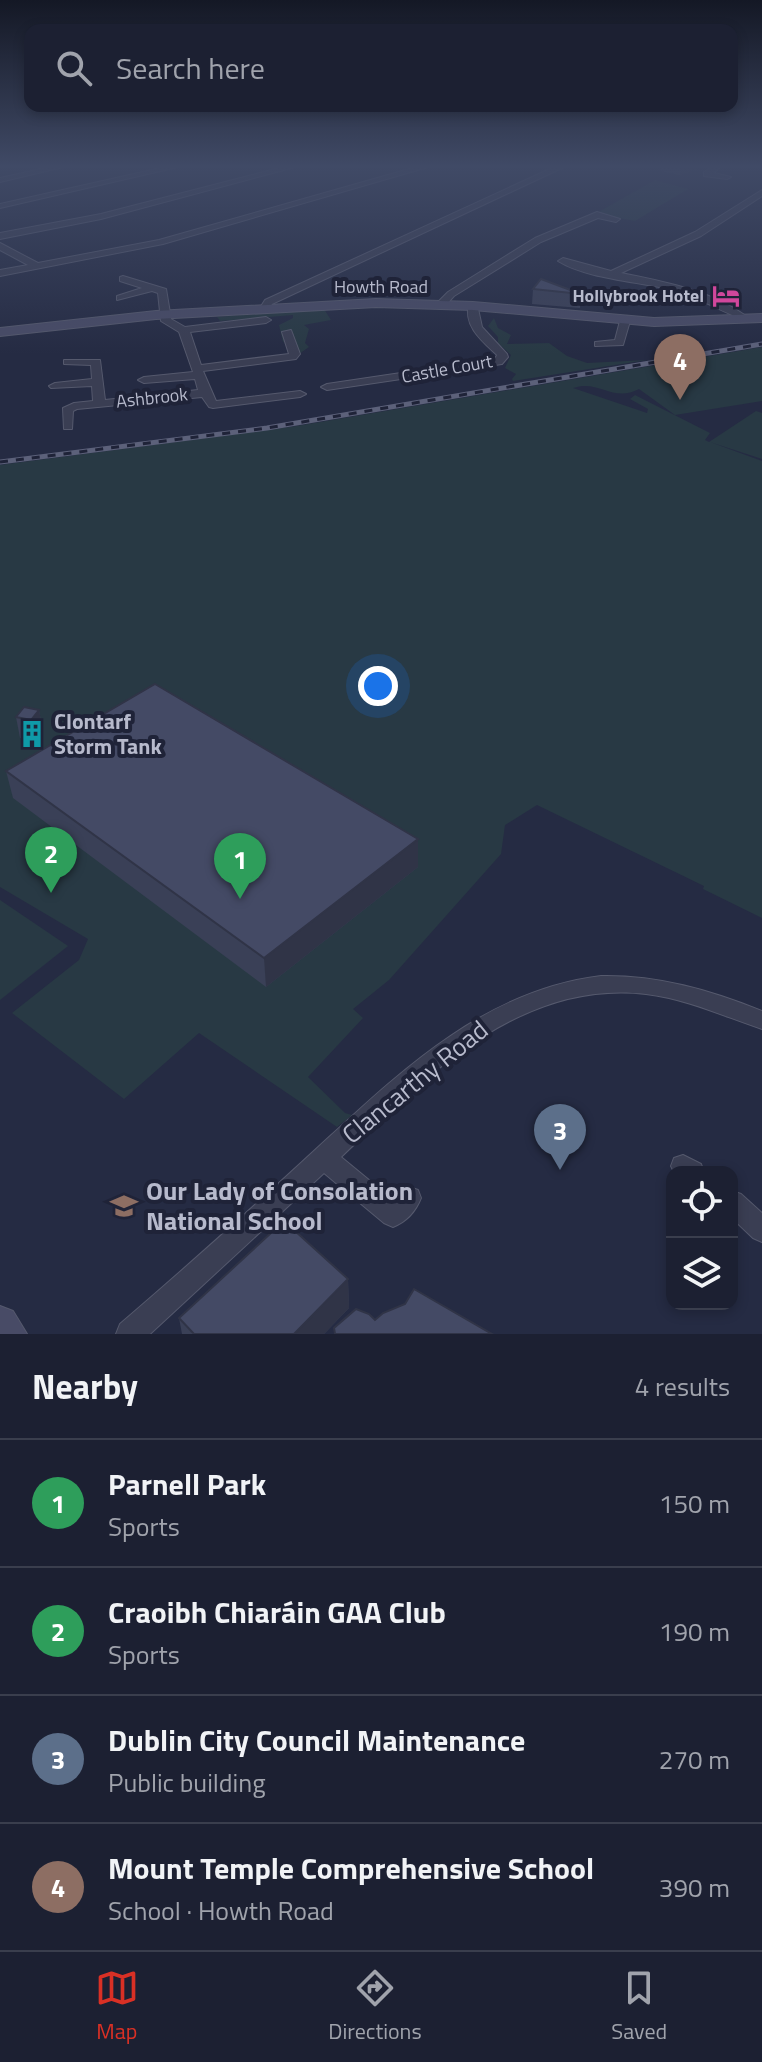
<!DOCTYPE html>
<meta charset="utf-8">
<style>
body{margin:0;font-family:"Titillium Web",sans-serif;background:#25283a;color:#f1f3f6}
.controls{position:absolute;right:24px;bottom:24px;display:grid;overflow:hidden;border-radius:16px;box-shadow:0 4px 12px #0003}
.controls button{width:72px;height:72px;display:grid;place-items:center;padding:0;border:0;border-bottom:2px solid #3a3e4d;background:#1c2032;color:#f1f3f6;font:40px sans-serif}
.you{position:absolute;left:378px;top:686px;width:28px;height:28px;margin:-20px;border:6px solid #fff;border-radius:50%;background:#1a73e8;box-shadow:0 0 0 12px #1a73e833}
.badge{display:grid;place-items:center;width:52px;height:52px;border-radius:50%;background:#d93025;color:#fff;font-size:26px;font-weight:700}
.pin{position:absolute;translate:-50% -66px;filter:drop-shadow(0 2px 4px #0008)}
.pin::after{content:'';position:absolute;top:42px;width:28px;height:24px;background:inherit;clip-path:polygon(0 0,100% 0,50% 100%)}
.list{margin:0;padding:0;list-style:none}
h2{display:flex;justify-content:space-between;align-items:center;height:104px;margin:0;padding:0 32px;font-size:34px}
h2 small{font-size:26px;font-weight:400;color:#a0a3ac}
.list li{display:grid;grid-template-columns:52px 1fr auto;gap:24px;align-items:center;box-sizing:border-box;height:128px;padding:0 32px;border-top:2px solid #3a3e4d}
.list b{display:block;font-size:30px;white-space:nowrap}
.list p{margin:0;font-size:26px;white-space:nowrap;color:#a0a3ac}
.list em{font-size:26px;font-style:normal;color:#a0a3ac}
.icon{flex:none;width:44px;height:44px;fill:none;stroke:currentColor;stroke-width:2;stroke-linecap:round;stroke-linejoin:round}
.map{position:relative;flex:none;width:762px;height:1334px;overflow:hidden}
.search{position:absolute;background:#1c2032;box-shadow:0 4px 12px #0003;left:24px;right:24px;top:24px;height:88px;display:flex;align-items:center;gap:20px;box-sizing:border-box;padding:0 28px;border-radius:16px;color:#a0a3ac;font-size:30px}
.sheet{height:616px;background:#1c2032}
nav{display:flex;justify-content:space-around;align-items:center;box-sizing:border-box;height:112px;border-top:2px solid #3a3e4d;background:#1c2032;font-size:22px;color:#a0a3ac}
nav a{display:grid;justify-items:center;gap:4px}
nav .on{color:#d93025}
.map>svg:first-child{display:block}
.green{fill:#283944}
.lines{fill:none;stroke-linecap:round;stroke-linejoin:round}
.street-casing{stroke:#55596d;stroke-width:2}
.secondary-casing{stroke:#55596d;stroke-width:2}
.street{fill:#3a3e53;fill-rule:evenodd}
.secondary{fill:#484b66;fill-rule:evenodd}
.rail-casing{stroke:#5c617a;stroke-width:5}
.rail{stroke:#1f2338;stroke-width:3;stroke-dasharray:8;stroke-linecap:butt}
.wall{fill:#3a4057}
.shaded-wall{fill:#303447}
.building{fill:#444a65;stroke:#303447;stroke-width:2}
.labels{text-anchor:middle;stroke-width:8;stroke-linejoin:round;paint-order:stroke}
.far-street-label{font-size:18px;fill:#b7bacc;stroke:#1f2338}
.far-poi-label{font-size:18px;font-weight:bold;fill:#b7bacc;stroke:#1f2338;text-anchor:end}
.poi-label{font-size:22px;font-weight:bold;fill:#b7bacc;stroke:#1f2338;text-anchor:start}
.near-street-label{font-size:26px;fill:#b7bacc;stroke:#1f2338}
.near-poi-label{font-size:26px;font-weight:bold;fill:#b7bacc;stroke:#1f2338;text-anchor:start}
</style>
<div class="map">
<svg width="762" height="1334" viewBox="0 0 762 1334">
<rect width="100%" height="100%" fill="#252b43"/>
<g class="green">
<polygon points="655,180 688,189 635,221 595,214"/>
<polygon points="324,309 331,320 304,325 309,329 305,343 309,347 299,354 295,345 283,342 279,325 293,318 293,315 220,321 217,317"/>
<polygon points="494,318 498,328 511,335 507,344 549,343 567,356 587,363 647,360 513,381 512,379 516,374 505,368 511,355 498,343 498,337 488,326"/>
<path d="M762 347V401L675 415 639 389C613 403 599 379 573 388L647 413 648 409 630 399 635 395 710 433 705 440 709 442 756 411 762 413V459L710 442 762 461V918L703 889 704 886 537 805 505 825 501 854 389 980 353 1009 363 1018 308 1077 345 1113 352 1115 337 1127 199 1033 124 1099 12 1013 79 960 88 939 0 887V465L297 426Z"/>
<polygon points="0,900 68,946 0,1000"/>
</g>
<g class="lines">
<g class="street-casing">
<g id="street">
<polygon points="50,167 63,167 0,182 0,178"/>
<polygon points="165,167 178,167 0,208 0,204"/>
<polygon points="283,167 295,167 101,219 0,239 0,233 101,214"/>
<polygon points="416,167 428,167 163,244 0,276 0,270 28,265 0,250 0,243 38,263 159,240"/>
<polygon points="554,167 564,167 272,304 269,310 260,308 265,300"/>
<polygon points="712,167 720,167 714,173 731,177 727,179 704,176 704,172"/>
<path d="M762 190V196L701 236 621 273C665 282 709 290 746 316V320C740 320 697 298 684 293 648 282 588 280 558 261L563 258 611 271 695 232Z"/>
<polygon points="597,212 620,219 616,222 598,218 541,242 454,296 445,306 436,304 448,292 535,238"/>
<polygon points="123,276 166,289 171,319 185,327 266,317 271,320 266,323 190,332 201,365 289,354 282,332 291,330 300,354 296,359 203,371 216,401 300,391 306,394 300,397 213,408 209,407 202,397 77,409 73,411 72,429 64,429 63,408 74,403 93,401 92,386 51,388 49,386 55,383 92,379 91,365 64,364 64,360 100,360 105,400 198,390 195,379 144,383 138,380 144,377 193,372 179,332 161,321 158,293 152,291 117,300 117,296 142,288 120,281 120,277"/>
<path d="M469 304H477L482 327 507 354 508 357 502 364 327 390 321 387 327 384 495 359 497 355C482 341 463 326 469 304Z"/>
<polygon points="625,318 630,321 623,345 595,346 595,342 615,340 620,321"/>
<path d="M601 976C658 975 710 990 762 1011V1029C723 1016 687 999 646 994 520 979 425 1077 341 1157L392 1199 400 1190 409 1187 418 1190 421 1198C416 1211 406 1222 393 1227L384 1223 324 1173 150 1334H116L120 1324C182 1271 242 1217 302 1162 390 1082 477 991 601 976Z"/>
<polygon points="683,1155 701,1164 704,1172 674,1172 671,1166 674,1158"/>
<polygon points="732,1191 741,1194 762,1213 762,1242 753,1238 732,1218"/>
</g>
</g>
<g class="secondary-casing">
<g id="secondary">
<polygon points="376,299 473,302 654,318 762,314 762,322 654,326 473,310 376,307 156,319 0,336 0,328 156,311"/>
<polygon points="0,1306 13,1311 27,1334 0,1334"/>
</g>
</g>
<use href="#street" class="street"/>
<use href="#secondary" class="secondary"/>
<g class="rail-casing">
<polyline id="rail" points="0,462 267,428 762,344"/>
</g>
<use href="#rail" class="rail"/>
</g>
<g class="wall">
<polygon points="661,167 697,167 697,169 680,175 660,171"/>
<polygon points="533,289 581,294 580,308 532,304"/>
<polygon points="39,710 43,731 35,741 20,738 16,717"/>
<polygon points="6,771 418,839 418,867 266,987 13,798"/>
<polygon points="348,1279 349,1308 324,1334 182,1334 179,1318"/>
</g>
<g class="shaded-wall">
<polygon points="681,167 697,167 697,169 680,175"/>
<polygon points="39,710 43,731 35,741 31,720"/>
<polygon points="418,839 418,867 266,987 264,958"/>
<polygon points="348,1279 349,1308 324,1334 294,1334"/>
</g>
<g class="building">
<polygon points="541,279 581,294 533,289"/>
<polygon points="155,684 418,839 264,958 6,771"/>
<polygon points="24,707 39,710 31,720 16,717"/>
<polygon points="284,1221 348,1279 294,1334 194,1334 179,1318"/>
<polygon points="414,1289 492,1334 335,1334 334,1328 356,1309 369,1314 375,1320 383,1313 405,1304"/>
</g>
<linearGradient id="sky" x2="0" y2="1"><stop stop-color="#141825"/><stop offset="0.47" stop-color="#404a66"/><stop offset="1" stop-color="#404a66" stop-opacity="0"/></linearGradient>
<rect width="762" height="354" fill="url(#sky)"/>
<defs>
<g id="hotel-bare" transform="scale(2.16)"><path d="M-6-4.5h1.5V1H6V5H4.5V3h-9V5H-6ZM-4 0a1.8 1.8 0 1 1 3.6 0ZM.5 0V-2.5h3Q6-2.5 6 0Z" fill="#d1479c" stroke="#1f2338" stroke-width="2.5" paint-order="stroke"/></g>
<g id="building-bare" transform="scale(2.16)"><path d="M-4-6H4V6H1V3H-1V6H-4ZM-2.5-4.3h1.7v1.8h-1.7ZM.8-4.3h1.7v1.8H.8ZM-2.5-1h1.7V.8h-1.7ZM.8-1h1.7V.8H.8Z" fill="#0f9aa8" stroke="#1f2338" stroke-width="2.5" paint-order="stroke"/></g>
<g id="school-bare" transform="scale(2.16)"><path d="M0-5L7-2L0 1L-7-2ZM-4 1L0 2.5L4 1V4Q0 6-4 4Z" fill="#8d6e63" stroke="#1f2338" stroke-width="2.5" paint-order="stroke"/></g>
</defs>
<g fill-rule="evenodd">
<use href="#hotel-bare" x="726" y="296"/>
<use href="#building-bare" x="32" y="734"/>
<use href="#school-bare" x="124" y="1206"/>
</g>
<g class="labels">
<g class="far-street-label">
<text x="381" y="293">Howth Road</text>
<text transform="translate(447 369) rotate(-10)" y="6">Castle Court</text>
<text transform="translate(152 398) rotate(-6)" y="6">Ashbrook</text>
</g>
<g class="far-poi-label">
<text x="704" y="302">Hollybrook Hotel</text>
</g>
<g class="poi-label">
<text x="54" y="729">Clontarf<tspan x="54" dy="25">Storm Tank</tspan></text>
</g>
<g class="near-street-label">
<text transform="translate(415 1082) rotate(-39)" y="9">Clancarthy Road</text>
</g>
<g class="near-poi-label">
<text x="146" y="1200">Our Lady of Consolation<tspan x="146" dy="30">National School</tspan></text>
</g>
</g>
</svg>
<div class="controls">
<button><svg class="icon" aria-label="locate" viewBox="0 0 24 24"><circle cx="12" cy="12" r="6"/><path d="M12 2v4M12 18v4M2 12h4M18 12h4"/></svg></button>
<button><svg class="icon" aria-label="layers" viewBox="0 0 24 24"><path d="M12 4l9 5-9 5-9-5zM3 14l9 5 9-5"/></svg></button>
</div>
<div class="you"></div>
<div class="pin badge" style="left:240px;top:899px;background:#2e9e5b">1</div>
<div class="pin badge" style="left:51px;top:893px;background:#2e9e5b">2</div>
<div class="pin badge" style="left:560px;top:1170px;background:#5c6f8a">3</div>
<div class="pin badge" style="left:680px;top:400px;background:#8d6e63">4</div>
<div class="search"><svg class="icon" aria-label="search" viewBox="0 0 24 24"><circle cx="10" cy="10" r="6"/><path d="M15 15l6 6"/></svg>Search here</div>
</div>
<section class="sheet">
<h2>Nearby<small>4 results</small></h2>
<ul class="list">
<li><span class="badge" style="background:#2e9e5b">1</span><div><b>Parnell Park</b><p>Sports</p></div><em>150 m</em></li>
<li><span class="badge" style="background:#2e9e5b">2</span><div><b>Craoibh Chiaráin GAA Club</b><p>Sports</p></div><em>190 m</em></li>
<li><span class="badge" style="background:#5c6f8a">3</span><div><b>Dublin City Council Maintenance</b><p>Public building</p></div><em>270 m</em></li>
<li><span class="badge" style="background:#8d6e63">4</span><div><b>Mount Temple Comprehensive School</b><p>School · Howth Road</p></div><em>390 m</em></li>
</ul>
</section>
<nav>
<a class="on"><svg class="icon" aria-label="map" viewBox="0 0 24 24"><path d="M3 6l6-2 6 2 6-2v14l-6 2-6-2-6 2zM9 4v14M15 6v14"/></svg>Map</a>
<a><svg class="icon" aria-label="directions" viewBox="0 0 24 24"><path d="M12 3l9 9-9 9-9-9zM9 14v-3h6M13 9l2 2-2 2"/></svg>Directions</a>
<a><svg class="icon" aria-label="saved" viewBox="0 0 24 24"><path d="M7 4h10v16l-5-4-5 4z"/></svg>Saved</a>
</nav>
